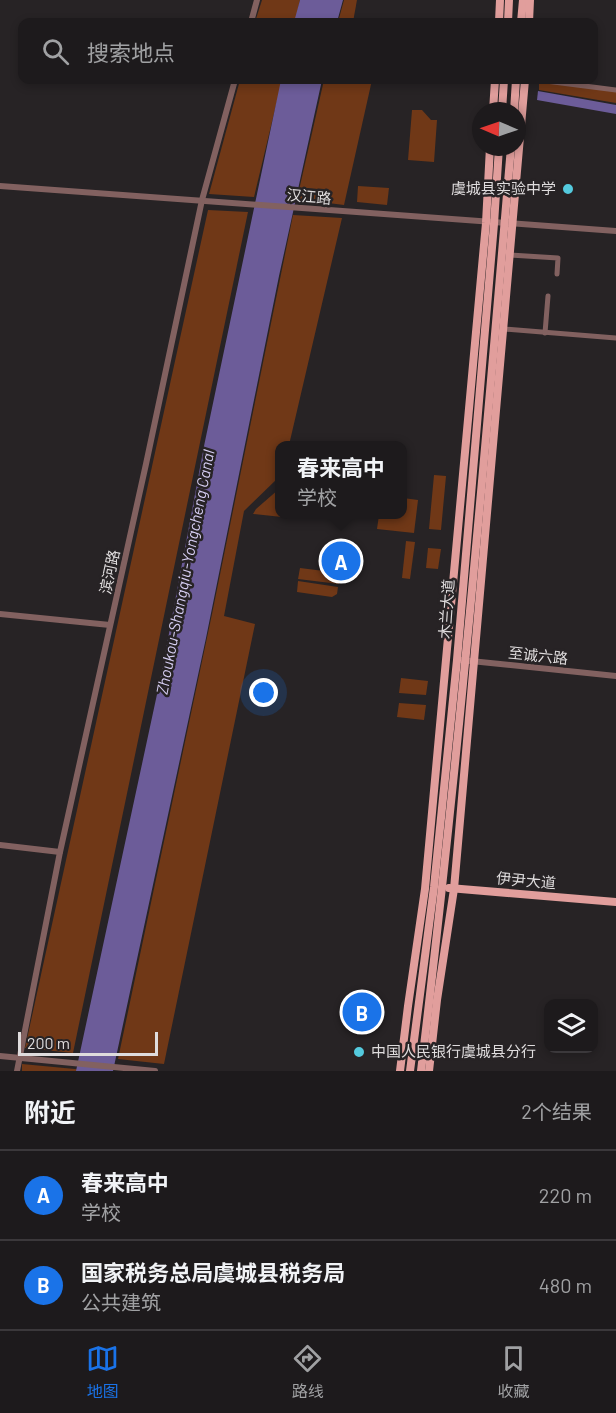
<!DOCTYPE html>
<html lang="zh">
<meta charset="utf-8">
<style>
body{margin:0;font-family:Barlow,"Noto Sans SC",sans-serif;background:#2a2729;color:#f1f3f6}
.controls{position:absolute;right:18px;bottom:18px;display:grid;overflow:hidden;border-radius:12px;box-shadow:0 3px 9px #0003}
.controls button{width:54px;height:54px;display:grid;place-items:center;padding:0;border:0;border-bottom:2px solid #3b383b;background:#1d1a1c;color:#f1f3f6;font:30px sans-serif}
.compass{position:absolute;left:472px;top:102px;width:54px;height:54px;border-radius:50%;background:#1d1a1c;box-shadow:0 3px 9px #0003;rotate:272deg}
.scale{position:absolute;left:18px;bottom:15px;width:140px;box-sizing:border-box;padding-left:6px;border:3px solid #dfdcdd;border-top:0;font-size:16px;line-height:21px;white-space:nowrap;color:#dfdcdd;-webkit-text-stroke:4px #272325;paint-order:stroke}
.you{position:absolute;left:264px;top:693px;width:21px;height:21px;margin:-15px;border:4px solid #fff;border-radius:50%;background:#1a73e8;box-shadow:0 0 0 9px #1a73e833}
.badge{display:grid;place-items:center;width:39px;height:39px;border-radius:50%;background:#1a73e8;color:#fff;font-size:20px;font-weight:700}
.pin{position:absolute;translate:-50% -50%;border:3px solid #fff;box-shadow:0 2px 6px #0006}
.popup{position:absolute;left:275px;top:441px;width:132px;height:78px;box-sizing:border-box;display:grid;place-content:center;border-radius:12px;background:#1d1a1c;filter:drop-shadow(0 2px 4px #0005);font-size:20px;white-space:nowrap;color:#a0a1a3}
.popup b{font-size:22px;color:#f1f3f6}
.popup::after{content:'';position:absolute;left:50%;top:100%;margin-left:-12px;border:12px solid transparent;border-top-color:#1d1a1c}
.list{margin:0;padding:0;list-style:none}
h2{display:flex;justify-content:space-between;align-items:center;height:78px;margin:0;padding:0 24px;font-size:26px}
h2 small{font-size:20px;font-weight:400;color:#a0a1a3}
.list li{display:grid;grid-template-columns:39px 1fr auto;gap:18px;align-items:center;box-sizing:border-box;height:90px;padding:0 24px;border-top:2px solid #3b383b}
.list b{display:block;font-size:22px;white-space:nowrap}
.list p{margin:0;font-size:20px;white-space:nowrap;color:#a0a1a3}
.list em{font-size:20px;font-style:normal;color:#a0a1a3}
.icon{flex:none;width:33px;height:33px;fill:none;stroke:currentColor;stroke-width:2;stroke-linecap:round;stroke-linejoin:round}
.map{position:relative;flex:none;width:616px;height:1071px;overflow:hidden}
.search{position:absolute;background:#1d1a1c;box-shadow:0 3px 9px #0003;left:18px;right:18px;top:18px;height:66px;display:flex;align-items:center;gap:15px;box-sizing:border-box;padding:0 21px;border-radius:12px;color:#a0a1a3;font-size:22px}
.sheet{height:258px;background:#1d1a1c}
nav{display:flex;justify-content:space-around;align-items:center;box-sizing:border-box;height:84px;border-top:2px solid #3b383b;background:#1d1a1c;font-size:16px;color:#a0a1a3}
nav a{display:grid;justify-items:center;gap:3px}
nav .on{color:#1a73e8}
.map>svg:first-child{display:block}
.green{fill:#703817}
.water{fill:#6c5c99}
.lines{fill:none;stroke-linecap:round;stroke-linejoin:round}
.minor{stroke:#826160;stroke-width:5}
.tertiary{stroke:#826160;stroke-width:6}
.primary{stroke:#e19e9c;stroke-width:8}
.poi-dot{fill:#54cade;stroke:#272325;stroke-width:2}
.labels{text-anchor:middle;stroke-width:5;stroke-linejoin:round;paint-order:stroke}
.poi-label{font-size:15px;fill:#dfdcdd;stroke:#272325;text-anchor:end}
.street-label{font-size:15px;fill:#dfdcdd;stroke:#272325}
.water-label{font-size:16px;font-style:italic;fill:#d6cef2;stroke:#272325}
</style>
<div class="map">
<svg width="616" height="1071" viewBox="0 0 616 1071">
<rect width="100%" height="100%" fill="#272325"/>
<g class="green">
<polygon points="262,0 300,0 295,22 255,22"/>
<polygon points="344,0 357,0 353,22 338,22"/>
<polygon points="240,80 282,80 254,197 209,194"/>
<polygon points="324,80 372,80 344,205 297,199"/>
<polygon points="539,81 616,91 616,103 539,90"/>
<polygon points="412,110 422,110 431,120 437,120 434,162 408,160"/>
<polygon points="358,186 389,188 387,205 357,202"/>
<polygon points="208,210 248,212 73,1053 25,1048"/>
<polygon points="293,215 342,218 289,445 280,446 279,477 244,511 224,616 255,624 164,1064 118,1059 212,614"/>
<polygon points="434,475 446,476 441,530 429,529"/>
<polygon points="279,489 280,514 283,515 282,517 253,514 256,509"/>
<polygon points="403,498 418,500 414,533 377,529 379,515 403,514"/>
<polygon points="406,541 415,542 410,579 402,578"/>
<polygon points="428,548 441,549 438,569 426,568"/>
<polygon points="300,568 340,573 339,584 298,579"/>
<polygon points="298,581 338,587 337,594 332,597 297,592"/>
<polygon points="401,678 428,681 426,695 399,693"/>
<polygon points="399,703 426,705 424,720 397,717"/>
<polygon points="22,1064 96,1071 22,1071"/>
</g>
<g class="water">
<polygon points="300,0 343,0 337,22 294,22"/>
<polygon points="281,80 322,80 279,276 206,638 113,1071 76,1071 162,671 204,446"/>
<polygon points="538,91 616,105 616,114 537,100"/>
</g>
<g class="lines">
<g class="minor">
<polyline points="538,80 616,90"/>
<polyline points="510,255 558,258 557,274"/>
<polyline points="504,329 616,338"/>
<polyline points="545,333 548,296"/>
</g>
<g class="tertiary">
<polyline points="251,22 257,0"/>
<polyline points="0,186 616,231"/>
<polyline points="0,614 110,625"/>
<polyline points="461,660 616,676"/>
<polyline points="0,845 60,852"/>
<polyline points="0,1056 155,1071"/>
<polyline points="17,1071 60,852 146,464 202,200 235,80"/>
</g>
<g class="primary">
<polyline points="499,22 500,0"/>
<polyline points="508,22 509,0"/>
<polyline points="521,22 523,0"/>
<polyline points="529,22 530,0"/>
<polyline points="493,111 495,80"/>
<polyline points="502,111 504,80"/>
<polyline points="514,111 516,80"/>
<polyline points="449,888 616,902"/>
<polyline points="400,1071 408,1006 425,889 486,223 490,147"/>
<polyline points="410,1071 434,887 457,660 494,224 499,147"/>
<path d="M421 1071C458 764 485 456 511 147"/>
<polyline points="429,1071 437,1000 454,889 525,80"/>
</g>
</g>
<g class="poi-dot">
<circle cx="568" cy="189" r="6"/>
<circle cx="359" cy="1052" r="6"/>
</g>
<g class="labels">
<g class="poi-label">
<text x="556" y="194">虞城县实验中学</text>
<text x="371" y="1057" text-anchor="start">中国人民银行虞城县分行</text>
</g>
<g class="street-label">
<text transform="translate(309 197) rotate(5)" y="5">汉江路</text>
<text transform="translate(110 572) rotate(-78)" y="5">滨河路</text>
<text transform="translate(447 609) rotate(-86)" y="5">木兰大道</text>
<text transform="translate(538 656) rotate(6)" y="5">至诚六路</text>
<text transform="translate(526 881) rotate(5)" y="5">伊尹大道</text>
</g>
<g class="water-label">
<text transform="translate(185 572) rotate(-79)" y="6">Zhoukou-Shangqiu-Yongcheng Canal</text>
</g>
</g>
</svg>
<div class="controls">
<button><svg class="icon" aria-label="layers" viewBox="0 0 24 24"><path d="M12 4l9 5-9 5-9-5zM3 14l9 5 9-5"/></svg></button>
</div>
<svg class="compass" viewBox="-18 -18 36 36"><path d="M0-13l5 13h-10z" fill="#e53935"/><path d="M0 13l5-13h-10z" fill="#a0a1a3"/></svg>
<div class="scale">200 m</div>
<div class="you"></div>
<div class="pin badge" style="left:341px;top:561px">A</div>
<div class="popup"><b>春来高中</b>学校</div>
<div class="pin badge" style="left:362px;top:1012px">B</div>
<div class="search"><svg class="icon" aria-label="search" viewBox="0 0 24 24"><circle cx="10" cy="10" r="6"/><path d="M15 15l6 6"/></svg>搜索地点</div>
</div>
<section class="sheet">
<h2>附近<small>2个结果</small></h2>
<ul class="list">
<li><span class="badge">A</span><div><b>春来高中</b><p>学校</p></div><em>220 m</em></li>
<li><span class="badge">B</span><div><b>国家税务总局虞城县税务局</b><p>公共建筑</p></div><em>480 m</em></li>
</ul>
</section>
<nav>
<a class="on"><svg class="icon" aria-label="map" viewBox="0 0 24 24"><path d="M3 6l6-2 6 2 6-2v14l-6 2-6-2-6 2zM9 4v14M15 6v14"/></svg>地图</a>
<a><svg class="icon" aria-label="directions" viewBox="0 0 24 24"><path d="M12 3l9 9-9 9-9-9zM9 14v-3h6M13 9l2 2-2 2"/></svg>路线</a>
<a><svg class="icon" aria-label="saved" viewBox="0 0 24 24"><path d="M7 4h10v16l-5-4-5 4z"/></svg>收藏</a>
</nav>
